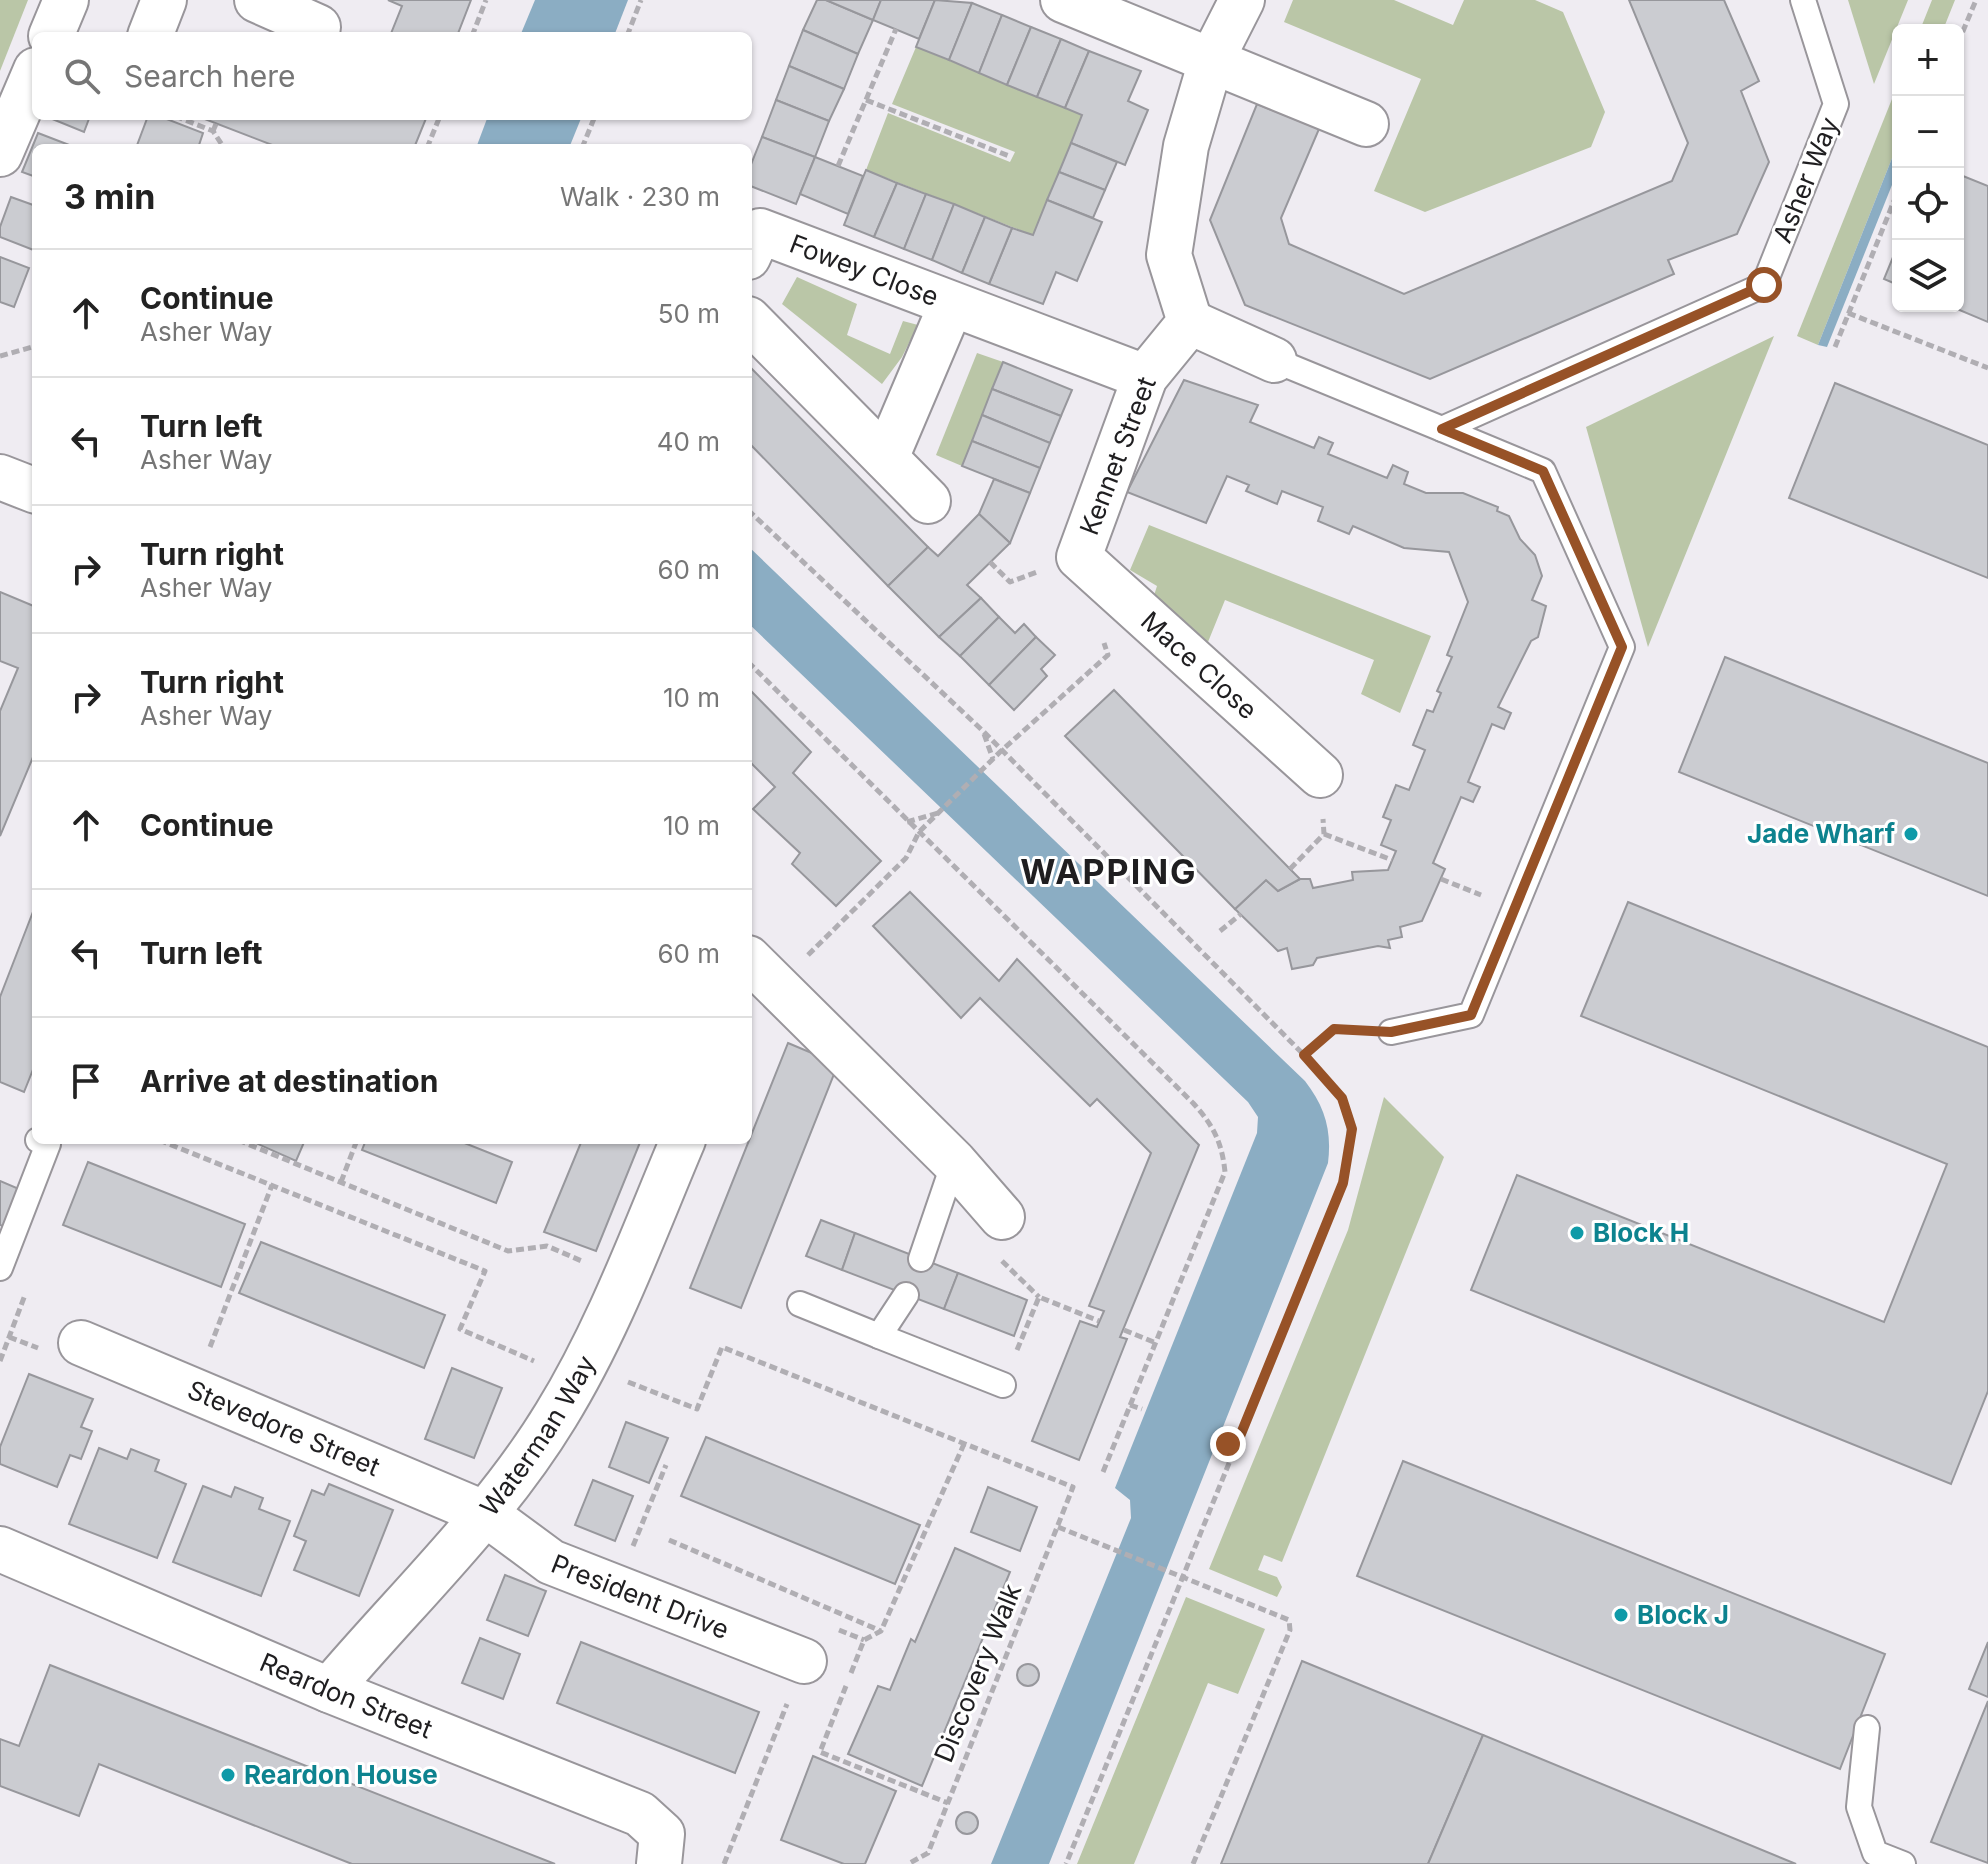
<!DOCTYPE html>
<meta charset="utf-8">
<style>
body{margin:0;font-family:Inter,sans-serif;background:#f6f6f6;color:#222}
.controls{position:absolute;right:24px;top:24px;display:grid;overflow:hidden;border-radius:12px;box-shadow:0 2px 6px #0004}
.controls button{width:72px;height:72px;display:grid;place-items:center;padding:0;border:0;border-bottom:2px solid #e0e0e0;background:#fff;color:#222;font:40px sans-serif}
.stop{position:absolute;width:24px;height:24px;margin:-18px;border:6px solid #975227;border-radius:50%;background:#fff}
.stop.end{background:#975227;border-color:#fff;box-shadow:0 2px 8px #0008}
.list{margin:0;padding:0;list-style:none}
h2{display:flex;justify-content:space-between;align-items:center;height:104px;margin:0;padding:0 32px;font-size:34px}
h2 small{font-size:26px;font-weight:400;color:#767676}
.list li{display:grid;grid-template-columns:52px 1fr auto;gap:24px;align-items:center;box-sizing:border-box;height:128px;padding:0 32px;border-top:2px solid #e0e0e0}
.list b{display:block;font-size:30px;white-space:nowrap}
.list p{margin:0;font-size:26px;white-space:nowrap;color:#767676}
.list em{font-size:26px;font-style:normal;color:#767676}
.icon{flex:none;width:44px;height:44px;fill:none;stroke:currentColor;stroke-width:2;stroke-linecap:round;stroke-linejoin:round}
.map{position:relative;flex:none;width:1988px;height:1864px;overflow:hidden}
.search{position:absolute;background:#fff;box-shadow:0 2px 6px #0004;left:32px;top:32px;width:720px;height:88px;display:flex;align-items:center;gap:20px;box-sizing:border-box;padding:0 28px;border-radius:12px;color:#767676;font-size:30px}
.panel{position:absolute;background:#fff;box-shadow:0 2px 6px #0004;left:32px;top:144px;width:720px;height:1000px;border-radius:12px}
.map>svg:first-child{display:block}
.green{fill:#bac6a7}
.water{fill:#8badc3}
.building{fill:#cbccd1;stroke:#97979c;stroke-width:2}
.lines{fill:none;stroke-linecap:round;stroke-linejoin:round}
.lane-casing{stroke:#99969b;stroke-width:28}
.street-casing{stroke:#99969b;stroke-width:48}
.path{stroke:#b0aeb3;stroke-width:5;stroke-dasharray:8 4;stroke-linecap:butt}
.lane{stroke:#fff;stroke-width:24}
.street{stroke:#fff;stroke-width:44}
.path-bridge{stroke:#b0aeb3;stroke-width:5;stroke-dasharray:8 4;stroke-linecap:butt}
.route{stroke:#975227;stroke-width:10}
.culture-dot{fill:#0f9aa8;stroke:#fff;stroke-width:3}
.labels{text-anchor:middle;stroke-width:6;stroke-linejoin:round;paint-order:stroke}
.street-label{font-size:26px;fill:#1f1e20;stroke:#fff}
.culture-label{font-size:26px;font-weight:bold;fill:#0d838f;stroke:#fff;text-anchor:start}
.district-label{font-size:34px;font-weight:bold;letter-spacing:2px;fill:#1f1e20;stroke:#fff}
</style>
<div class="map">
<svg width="1988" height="1864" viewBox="0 0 1988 1864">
<rect width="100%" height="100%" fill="#efecf2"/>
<g class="green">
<polygon points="0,0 28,0 0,71"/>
<polygon points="1293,0 1394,0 1453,25 1464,0 1535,0 1563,12 1605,112 1591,147 1425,212 1374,191 1421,79 1284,22"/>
<polygon points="1848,0 1908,0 1874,84"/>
<polygon points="1932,0 1955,0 1943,30 1920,30"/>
<polygon points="916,47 1082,115 1033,235 866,170 888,113 1010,162 1015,152 892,104"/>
<polygon points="1898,84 1898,143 1818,345 1797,336"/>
<polygon points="797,277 857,304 847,335 890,354 903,321 918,325 902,357 882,384 782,304"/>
<polygon points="1774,336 1648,647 1586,427"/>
<polygon points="977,353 1003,362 962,466 936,455"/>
<polygon points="1149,525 1431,636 1400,713 1361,694 1374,660 1225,600 1208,642 1150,608 1157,586 1130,570"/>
<polygon points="1384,1097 1444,1157 1282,1562 1264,1555 1258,1570 1277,1577 1282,1587 1277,1597 1209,1569 1348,1230"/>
<polygon points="1186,1597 1265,1629 1238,1694 1208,1683 1134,1864 1077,1864"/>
</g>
<g class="water">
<polygon points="535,0 628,0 614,36 520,36"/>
<polygon points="488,116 582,116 569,148 476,148"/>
<polygon points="1898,143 1898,170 1827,347 1818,345"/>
<path d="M748 546 1305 1081C1325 1107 1332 1130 1328 1163L1049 1864H991L1131 1518 1130 1500 1115 1488 1257 1133 1258 1117 1248 1102 748 623Z"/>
</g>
<g class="building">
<polygon points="471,0 457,36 390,36 402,6 388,0"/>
<polygon points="817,0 826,0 873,20 858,54 803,30"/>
<polygon points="826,0 881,0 873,20"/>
<polygon points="881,0 935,0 919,39 873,20"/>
<polygon points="935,0 972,3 949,60 916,47"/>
<polygon points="1629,0 1724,0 1759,81 1741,91 1769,162 1737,234 1668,260 1674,274 1430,379 1245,305 1210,220 1257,104 1319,129 1281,218 1289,244 1404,294 1672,181 1688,143"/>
<polygon points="972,3 1002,15 979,73 949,60"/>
<polygon points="1002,15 1031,27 1007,85 979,73"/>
<polygon points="1031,27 1061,39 1037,97 1007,85"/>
<polygon points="803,30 858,54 844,89 789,66"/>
<polygon points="1061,39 1089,51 1065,108 1037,97"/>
<polygon points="1089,51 1141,71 1128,101 1148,110 1125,165 1071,143 1082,115 1065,108"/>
<polygon points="789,66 844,89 829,121 776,100"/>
<polygon points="776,100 829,121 815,157 762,137"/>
<polygon points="45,116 90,116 84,132"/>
<polygon points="148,116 159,116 203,133 198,148 136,148"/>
<polygon points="197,116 427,116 414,148 280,148"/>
<polygon points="38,133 77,148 36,148 36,177 22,172"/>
<polygon points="762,137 815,157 796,204 748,185 748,172"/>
<polygon points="1071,143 1117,162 1105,190 1059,172"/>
<polygon points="815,157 863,176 848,214 800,194"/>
<polygon points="866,170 897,183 874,237 844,225"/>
<polygon points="1059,172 1105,190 1093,218 1047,200"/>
<polygon points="1958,174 1988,186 1988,322 1950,306 1958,306"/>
<polygon points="897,183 926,194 904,249 874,237"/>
<polygon points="926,194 954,204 932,260 904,249"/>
<polygon points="11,197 36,206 36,251 0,237 0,227"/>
<polygon points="1047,200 1102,222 1077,281 1056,272 1043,304 989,284 1012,228 1033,235"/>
<polygon points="954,204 985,217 962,273 932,260"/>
<polygon points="985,217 1012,228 989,284 962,273"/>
<polygon points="1898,245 1898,285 1884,279"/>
<polygon points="0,257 29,268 14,307 0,302"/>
<polygon points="1003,362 1072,390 1061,416 992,389"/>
<polygon points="748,365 928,547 888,586 748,442"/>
<polygon points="1184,380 1258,405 1250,422 1314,448 1319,437 1333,443 1328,454 1387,478 1393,465 1408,472 1404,484 1426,493 1463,493 1498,507 1497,511 1509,516 1520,539 1535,555 1542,576 1532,600 1546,606 1538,637 1531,641 1498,707 1511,713 1504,729 1492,724 1468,782 1480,787 1473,802 1461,797 1433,863 1445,869 1422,921 1400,927 1402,937 1388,940 1390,948 1378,946 1317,958 1313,965 1292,969 1287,948 1278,951 1235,909 1266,880 1278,891 1300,879 1310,879 1313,888 1353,880 1352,872 1388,870 1396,851 1381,845 1391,820 1383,817 1396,785 1409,790 1425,750 1413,745 1427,710 1433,712 1441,693 1437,691 1452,657 1447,655 1468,602 1449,552 1404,548 1353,526 1349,534 1318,521 1323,507 1282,491 1277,504 1246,491 1249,485 1227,476 1206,523 1127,492"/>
<polygon points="1835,383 1988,445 1988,578 1789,498"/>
<polygon points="992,389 1061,416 1050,443 982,415"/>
<polygon points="982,415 1050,443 1040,468 972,441"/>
<polygon points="972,441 1040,468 1030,493 962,466"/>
<polygon points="994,479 1030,493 1010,543 979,514"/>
<polygon points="979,514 1010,543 967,585 981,598 939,637 888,586 928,547 938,556"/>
<polygon points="0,592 36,607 36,750 0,836 0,711 18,668 0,661"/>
<polygon points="981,598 999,617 960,656 939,637"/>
<polygon points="999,617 1015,633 1024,624 1036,637 989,685 960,656"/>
<polygon points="1036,637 1055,655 1041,669 1047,676 1014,710 989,685"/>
<polygon points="1725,657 1988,763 1988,896 1679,772"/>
<polygon points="748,688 811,752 793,773 881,861 836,906 792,864 800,853 753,809 775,787 748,760"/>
<polygon points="1114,690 1290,869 1300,879 1278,891 1266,880 1235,909 1065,736"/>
<polygon points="910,892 999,981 1017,959 1199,1145 1120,1337 1127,1339 1079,1460 1032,1441 1080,1321 1097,1327 1104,1311 1089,1306 1151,1153 1097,1099 1090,1106 980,998 961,1018 873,926"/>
<polygon points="1628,902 1988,1047 1988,1391 1951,1484 1471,1290 1517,1175 1884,1322 1947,1164 1581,1016"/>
<polygon points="36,904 36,1062 24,1092 0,1082 0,997"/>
<polygon points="788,1043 838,1064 741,1308 690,1288"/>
<polygon points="249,1140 305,1140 296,1161"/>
<polygon points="366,1140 457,1140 512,1162 496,1203 362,1150"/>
<polygon points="582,1140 641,1140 596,1251 544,1232"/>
<polygon points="88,1162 245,1224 221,1287 63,1225"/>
<polygon points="0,1181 26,1192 11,1229 0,1225"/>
<polygon points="821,1220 855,1233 842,1270 806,1256"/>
<polygon points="855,1233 958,1273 944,1309 842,1270"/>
<polygon points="261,1242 445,1315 424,1368 239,1293"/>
<polygon points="958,1273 1027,1300 1014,1336 944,1309"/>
<polygon points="452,1368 502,1388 474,1458 425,1439"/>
<polygon points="29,1374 93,1399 81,1427 92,1431 81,1459 70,1455 57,1487 0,1464 0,1447"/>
<polygon points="626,1422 668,1438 649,1483 609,1467"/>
<polygon points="706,1437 920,1525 895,1584 681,1496"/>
<polygon points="99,1448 127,1459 131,1449 159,1460 155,1471 186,1484 157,1558 69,1524"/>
<polygon points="1403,1461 1885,1654 1840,1769 1357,1576"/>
<polygon points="593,1480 633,1496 615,1541 575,1525"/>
<polygon points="329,1484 393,1510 359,1596 294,1570 306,1541 294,1536 312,1490 324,1495"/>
<polygon points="203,1486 231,1497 235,1487 263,1498 259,1509 290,1521 261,1596 173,1562"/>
<polygon points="988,1487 1037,1507 1020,1551 971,1532"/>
<polygon points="955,1548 1010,1572 922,1786 848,1754 878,1686 890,1690 911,1639 915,1642"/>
<polygon points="505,1575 546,1591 528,1636 487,1620"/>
<polygon points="480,1638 520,1654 503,1699 462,1683"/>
<polygon points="581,1642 759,1712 735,1773 557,1703"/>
<polygon points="1988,1642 1988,1697 1969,1689"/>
<polygon points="1302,1661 1483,1735 1428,1864 1221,1864"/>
<circle cx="1028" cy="1675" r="11"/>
<polygon points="50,1665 555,1864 352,1864 99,1764 79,1816 0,1786 0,1739 19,1746"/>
<polygon points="1988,1701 1988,1863 1931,1842"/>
<polygon points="1483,1735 1796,1864 1428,1864"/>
<polygon points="813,1756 896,1791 865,1864 844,1864 781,1840"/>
<circle cx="967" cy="1823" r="11"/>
</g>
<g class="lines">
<g class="lane-casing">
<g id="lane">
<polyline points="1274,360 1442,429"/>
<polyline points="1391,1032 1471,1015 1622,647 1543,471 1442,429 1764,285 1836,104 1803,0"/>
<polyline points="921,1259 954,1162"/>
<polyline points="0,1268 48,1144 38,1140"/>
<polyline points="906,1295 879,1336 1003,1385"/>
<polyline points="800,1304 879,1336"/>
<polyline points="1867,1728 1859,1807 1875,1853 1903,1864"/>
</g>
</g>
<g class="street-casing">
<g id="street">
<polyline points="257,0 318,27"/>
<polyline points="1063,0 1366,124"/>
<path id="s1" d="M1242 0 1211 61 1186 146 1169 255 1190 322 1145 377 1079 557 1320 775"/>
<polyline points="51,36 66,0"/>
<polyline points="150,36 164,0"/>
<polyline points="0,154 36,70"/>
<path id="s2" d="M748 257 760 231 1145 377"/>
<polyline points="748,319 928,501"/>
<polyline points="1190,322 1274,360"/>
<polyline points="886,458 951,305"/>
<polyline points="0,477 36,491"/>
<polyline points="748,958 954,1162 1002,1217"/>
<path id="s3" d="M81 1343 486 1514 551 1562 804 1661"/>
<path id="s4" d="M0 1549 329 1690 640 1814 662 1834 659 1864"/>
<path id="s5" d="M329 1690C406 1599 494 1517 556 1415 609 1329 644 1232 683 1140"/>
</g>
</g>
<g class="path">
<polyline points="472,36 486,0"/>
<polyline points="627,36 641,0"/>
<polyline points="1958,43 1976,0"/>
<polyline points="866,100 1009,156"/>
<polyline points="175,116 213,131 224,148"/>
<polyline points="213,131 216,124"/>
<polyline points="427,148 440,116"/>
<polyline points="582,148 595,116"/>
<polyline points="838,166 896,29"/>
<polyline points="1848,313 1988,368"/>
<polyline points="1835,347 1898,191"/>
<polyline points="0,356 36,346"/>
<path d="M748 510 983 731 1304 1055C1353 1110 1355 1109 1343 1183L1066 1864"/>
<polyline points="990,562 1010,582 1037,572"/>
<path d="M748 662 1193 1103C1213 1125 1222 1142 1225 1172L1103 1472"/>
<polyline points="984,734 993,759"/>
<polyline points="907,822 938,813"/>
<polyline points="1324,834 1392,860"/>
<polyline points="1290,869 1324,834 1323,819"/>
<polyline points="1441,879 1481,895"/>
<polyline points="1220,931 1241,914"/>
<polyline points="808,955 906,858 919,832 1001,751 1108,655 1104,643"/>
<polyline points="1304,1055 1334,1029 1357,1030"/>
<polyline points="159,1140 485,1271 460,1329 534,1361"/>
<polyline points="238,1140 508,1251 547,1246 584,1262"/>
<polyline points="341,1182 357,1140"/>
<polyline points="1002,1261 1039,1297"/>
<polyline points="1124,1330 1156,1343"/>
<polyline points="9,1337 38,1348"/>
<polyline points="210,1347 272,1185"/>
<polyline points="1017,1350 1039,1297 1099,1321"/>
<polyline points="0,1361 25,1295"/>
<polyline points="628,1382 697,1409 722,1347 1073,1487 928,1853 908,1864"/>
<polyline points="1130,1405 1142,1409"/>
<polyline points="1220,1441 1236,1446"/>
<polyline points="669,1540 881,1631"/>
<polyline points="633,1546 666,1465"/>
<polyline points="839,1630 864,1640"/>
<polyline points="851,1673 864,1640 881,1631 964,1444"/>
<polyline points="846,1686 820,1752 948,1803"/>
<polyline points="724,1864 787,1704"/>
<polyline points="1193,1864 1290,1630 1289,1620"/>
</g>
<use href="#lane" class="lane"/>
<use href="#street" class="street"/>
<polyline class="path-bridge" points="1058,1527 1289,1620"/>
</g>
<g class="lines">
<polyline class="route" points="1228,1444 1236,1446 1343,1183 1352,1129 1342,1098 1304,1055 1334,1029 1391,1032 1471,1015 1622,647 1543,471 1442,429 1764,285"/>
</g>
<g class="culture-dot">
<circle cx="1911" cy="834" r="8"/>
<circle cx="1577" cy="1233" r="8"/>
<circle cx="1621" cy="1615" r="8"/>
<circle cx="228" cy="1775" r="8"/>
</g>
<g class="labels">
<g class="street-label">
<text transform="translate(1806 180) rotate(-68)" y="9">Asher Way</text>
<text dy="9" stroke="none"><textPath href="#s2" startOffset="140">Fowey Close</textPath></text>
<text transform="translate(1118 456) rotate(-69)" y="9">Kennet Street</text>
<text dy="9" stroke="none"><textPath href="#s1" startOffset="762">Mace Close</textPath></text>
<text dy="9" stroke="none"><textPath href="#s3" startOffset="220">Stevedore Street</textPath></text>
<text dy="9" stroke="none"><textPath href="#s5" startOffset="330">Waterman Way</textPath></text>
<text dy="9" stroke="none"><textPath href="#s3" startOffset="616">President Drive</textPath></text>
<text transform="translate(978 1673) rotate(-68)" y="9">Discovery Walk</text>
<text dy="9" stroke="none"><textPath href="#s4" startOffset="376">Reardon Street</textPath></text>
</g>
<g class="culture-label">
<text x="1895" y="843" text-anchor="end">Jade Wharf</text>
<text x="1593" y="1242">Block H</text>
<text x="1637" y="1624">Block J</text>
<text x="244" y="1784">Reardon House</text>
</g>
<g class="district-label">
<text x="1109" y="884">WAPPING</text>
</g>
</g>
</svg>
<div class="controls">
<button>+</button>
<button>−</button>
<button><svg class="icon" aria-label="locate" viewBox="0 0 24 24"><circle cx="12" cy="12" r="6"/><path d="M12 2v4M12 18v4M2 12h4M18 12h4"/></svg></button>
<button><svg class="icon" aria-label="layers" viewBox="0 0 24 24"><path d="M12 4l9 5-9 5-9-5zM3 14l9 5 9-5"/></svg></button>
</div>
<div class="stop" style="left:1764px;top:285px"></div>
<div class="stop end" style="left:1228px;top:1444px"></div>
<div class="search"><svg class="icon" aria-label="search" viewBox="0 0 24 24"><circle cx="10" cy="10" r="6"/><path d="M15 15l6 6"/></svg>Search here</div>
<section class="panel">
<h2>3 min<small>Walk · 230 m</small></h2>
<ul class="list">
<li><svg class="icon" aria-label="ahead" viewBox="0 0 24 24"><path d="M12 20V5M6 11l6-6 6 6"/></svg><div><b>Continue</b><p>Asher Way</p></div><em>50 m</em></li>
<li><svg class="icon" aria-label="left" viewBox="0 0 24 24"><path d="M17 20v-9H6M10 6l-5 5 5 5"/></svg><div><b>Turn left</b><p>Asher Way</p></div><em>40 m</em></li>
<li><svg class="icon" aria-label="right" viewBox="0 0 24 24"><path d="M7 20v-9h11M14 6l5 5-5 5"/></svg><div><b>Turn right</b><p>Asher Way</p></div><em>60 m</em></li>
<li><svg class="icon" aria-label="right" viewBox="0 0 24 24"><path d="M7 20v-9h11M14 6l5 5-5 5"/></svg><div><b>Turn right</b><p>Asher Way</p></div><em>10 m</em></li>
<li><svg class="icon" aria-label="ahead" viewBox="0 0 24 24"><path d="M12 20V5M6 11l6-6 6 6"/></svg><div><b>Continue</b></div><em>10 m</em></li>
<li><svg class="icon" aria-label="left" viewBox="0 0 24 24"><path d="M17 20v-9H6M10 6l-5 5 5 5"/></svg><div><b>Turn left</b></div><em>60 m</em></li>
<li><svg class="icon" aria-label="arrive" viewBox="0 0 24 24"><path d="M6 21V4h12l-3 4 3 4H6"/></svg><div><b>Arrive at destination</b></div></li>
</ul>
</section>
</div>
